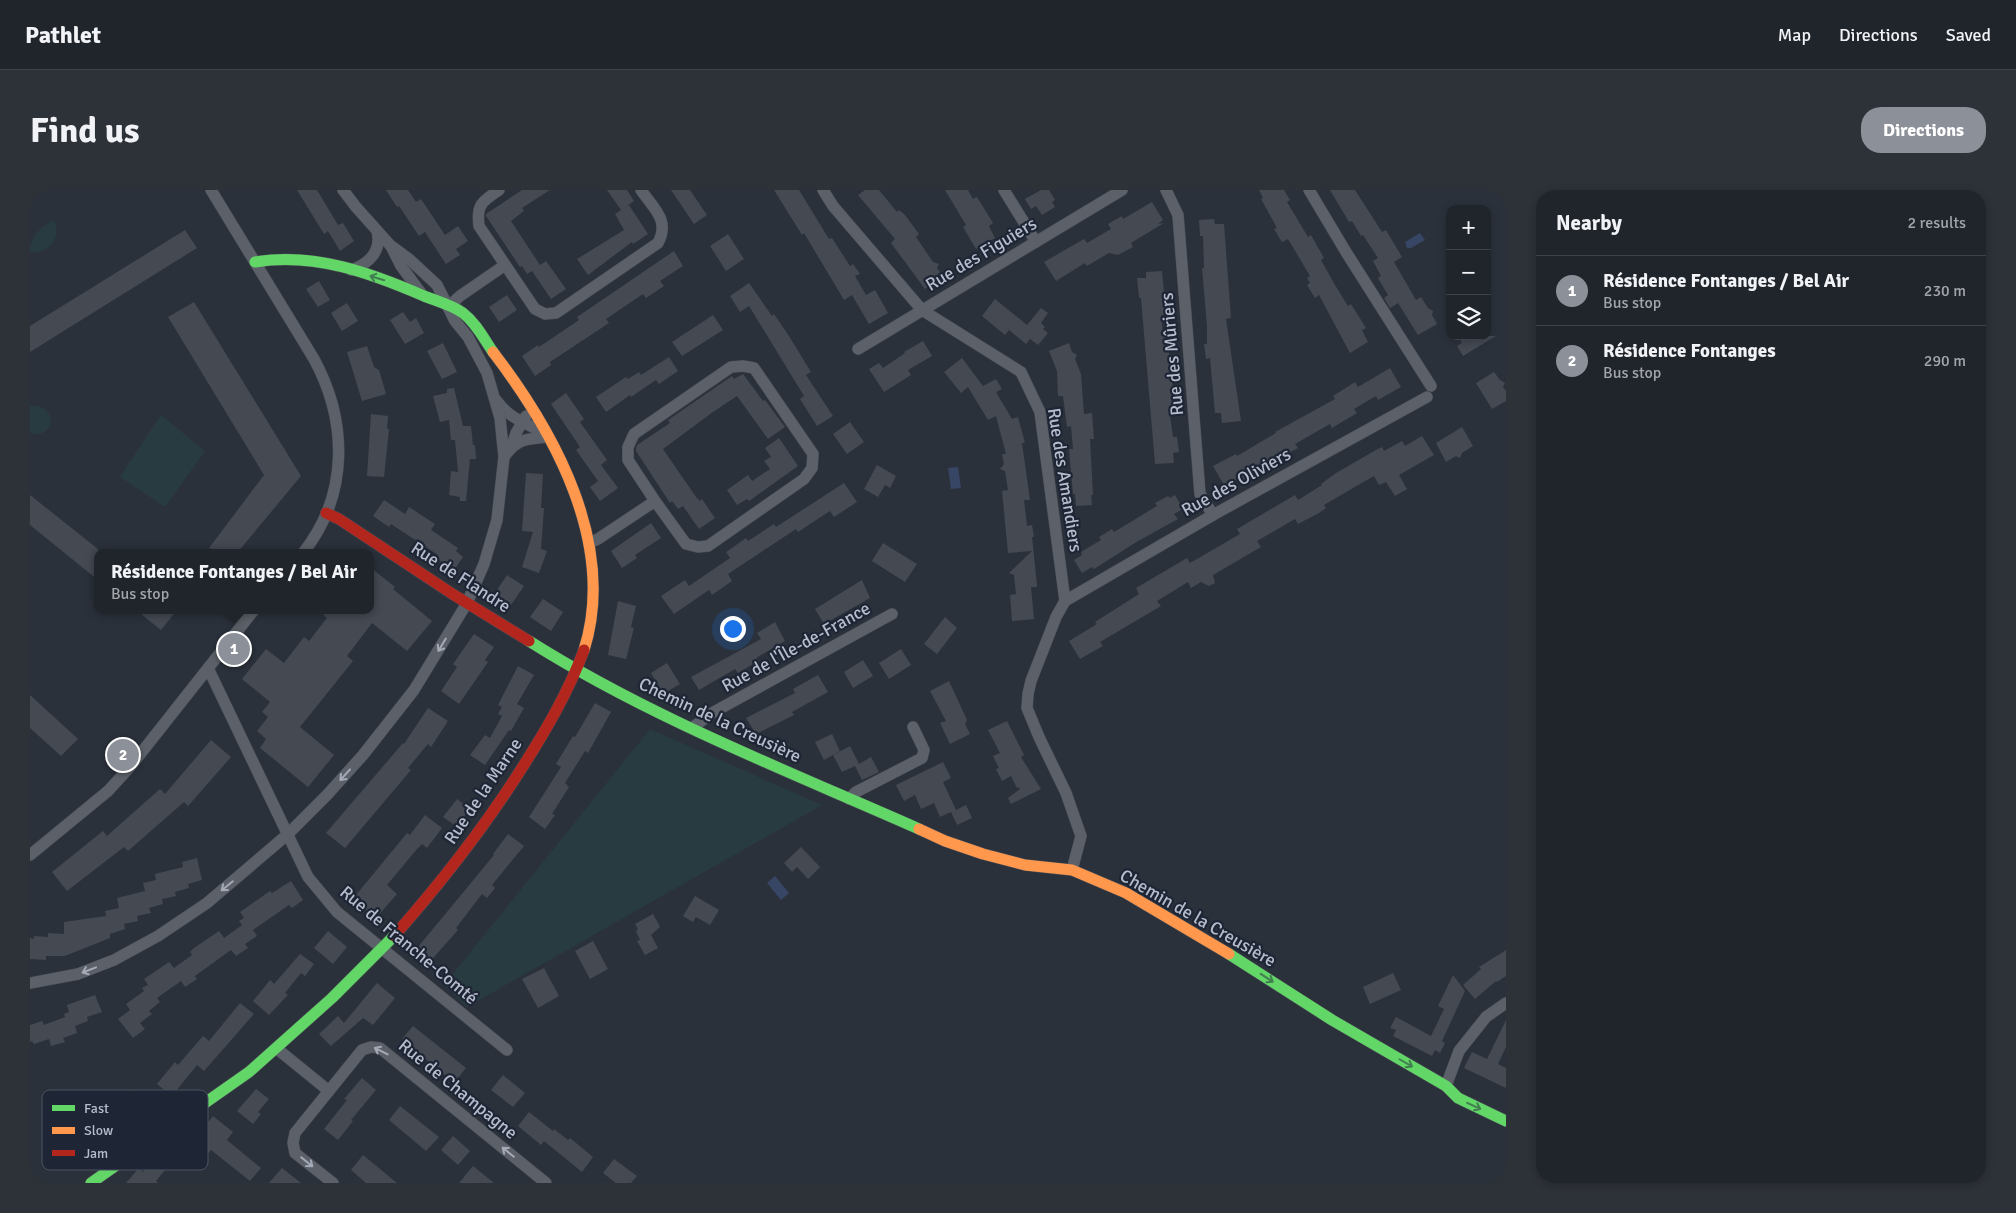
<!DOCTYPE html>
<meta charset="utf-8">
<style>
body{margin:0;font-family:Signika,sans-serif;background:#2d3138;color:#f1f3f6}
.controls{position:absolute;right:15px;top:15px;display:grid;overflow:hidden;border-radius:10px;box-shadow:0 2px 8px #0003}
.controls button{width:45px;height:45px;display:grid;place-items:center;padding:0;border:0;border-bottom:1px solid #3d4248;background:#20252c;color:#f1f3f6;font:25px sans-serif}
.you{position:absolute;left:702px;top:438px;width:18px;height:18px;margin:-12px;border:4px solid #fff;border-radius:50%;background:#1a73e8;box-shadow:0 0 0 8px #1a73e833}
.badge{display:grid;place-items:center;width:32px;height:32px;border-radius:50%;background:#8c9099;color:#fff;font-size:16px;font-weight:700}
.pin{position:absolute;translate:-50% -50%;border:2px solid #fff;box-shadow:0 1px 5px #0006}
.popup{position:absolute;left:64px;top:359px;width:280px;height:65px;box-sizing:border-box;display:grid;place-content:center;border-radius:10px;background:#20252c;filter:drop-shadow(0 1px 4px #0005);font-size:16px;white-space:nowrap;color:#a2a5a9}
.popup b{font-size:19px;color:#f1f3f6}
.popup::after{content:'';position:absolute;left:50%;top:100%;margin-left:-10px;border:10px solid transparent;border-top-color:#20252c}
.list{margin:0;padding:0;list-style:none}
h2{display:flex;justify-content:space-between;align-items:center;height:65px;margin:0;padding:0 20px;font-size:21px}
h2 small{font-size:16px;font-weight:400;color:#a2a5a9}
.list li{display:grid;grid-template-columns:32px 1fr auto;gap:15px;align-items:center;box-sizing:border-box;height:70px;padding:0 20px;border-top:1px solid #3d4248}
.list b{display:block;font-size:19px;white-space:nowrap}
.list p{margin:0;font-size:16px;white-space:nowrap;color:#a2a5a9}
.list em{font-size:16px;font-style:normal;color:#a2a5a9}
.icon{flex:none;width:28px;height:28px;fill:none;stroke:currentColor;stroke-width:2;stroke-linecap:round;stroke-linejoin:round}
.map{position:relative;flex:none;width:1476px;height:993px;overflow:hidden;border-radius:20px}
header{display:flex;align-items:center;gap:30px;box-sizing:border-box;height:70px;padding:0 25px;background:#20252c;border-bottom:1px solid #3d4248}
header strong{font-size:24px}
nav{display:flex;gap:28px;margin-inline-start:auto;font-size:18px}
.intro{display:flex;align-items:center;justify-content:space-between;box-sizing:border-box;height:120px;padding:0 30px}
h1{margin:0;font-size:35px}
.button{padding:12px 22px;border-radius:20px;background:#8c9099;color:#fff;font-size:18px;font-weight:700}
main{display:flex;gap:30px;padding:0 30px}
aside{flex:1;background:#20252c;border-radius:20px;box-shadow:0 2px 8px #0003}
.map>svg:first-child{display:block}
.green{fill:#283b41}
.water{fill:#374665}
.building{fill:#444952}
.lines{fill:none;stroke-linecap:round;stroke-linejoin:round}
.street-casing{stroke:#494d55;stroke-width:12}
.fast-casing{stroke:#494d55;stroke-width:12}
.slow-casing{stroke:#494d55;stroke-width:12}
.jam-casing{stroke:#494d55;stroke-width:12}
.street{stroke:#5c6068;stroke-width:11}
.fast{stroke:#63d668;stroke-width:11}
.slow{stroke:#ff974d;stroke-width:11}
.jam{stroke:#b3261e;stroke-width:11}
.oneway{stroke:#407e4f}
.oneway2{stroke:#a4aab7}
.labels{text-anchor:middle;stroke-width:4.5;stroke-linejoin:round;paint-order:stroke}
.street-label{font-size:18px;fill:#b6bccb;stroke:#1e2636}
.key{fill:#1e2636;stroke:#4c5363;stroke-width:1}
.key-label{font-size:14px;fill:#b6bccb}
</style>
<header>
<strong>Pathlet</strong>
<nav><a>Map</a><a>Directions</a><a>Saved</a></nav>
</header>
<div class="intro"><h1>Find us</h1><a class="button">Directions</a></div>
<main>
<div class="map">
<svg width="1476" height="993" viewBox="0 0 1476 993">
<rect width="100%" height="100%" fill="#2b313b"/>
<g class="green">
<path d="M24 30C32 48 19 64 0 62 0 47 11 36 24 30Z"/>
<path d="M0 216C30 214 25 250 0 243Z"/>
<polygon points="131,225 175,261 135,317 90,287"/>
<polygon points="620,539 792,615 437,817 414,795"/>
</g>
<g class="water">
<polygon points="1390,43 1395,50 1381,58 1377,58 1375,52"/>
<polygon points="928,277 931,298 921,299 918,278"/>
<polygon points="745,686 759,703 751,710 737,693"/>
</g>
<g class="building">
<polygon points="267,0 287,0 308,35 313,33 324,51 310,61 298,41 294,44"/>
<polygon points="356,0 378,0 386,12 391,9 415,45 428,36 438,51 426,59 430,65 416,74 395,42 389,46 369,16 367,17"/>
<polygon points="492,0 520,0 492,18 494,21 481,31 510,75 516,71 536,99 521,109 502,81 497,84 492,76 490,77 456,26 456,24"/>
<polygon points="577,0 597,0 604,11 594,18 599,15 618,44 603,54 602,52 558,85 547,69 594,40 585,24 591,20"/>
<polygon points="641,0 660,0 677,25 664,34"/>
<polygon points="744,0 769,0 799,49 802,48 820,76 823,74 830,84 825,86 836,105 845,100 858,123 839,134 822,105 814,110 774,43 772,45"/>
<polygon points="835,0 849,0 867,22 869,20 875,25 889,44 886,47 903,72 909,74 907,78 913,86 895,99 861,53 865,49 828,5"/>
<polygon points="915,0 938,0 943,9 947,7 963,33 959,36 965,48 946,59 933,37 936,35"/>
<polygon points="1011,0 1019,0 1025,10 1022,12 1025,17 1012,25 1006,16 1001,19 995,9"/>
<polygon points="1229,0 1254,0 1260,10 1257,12 1278,47 1281,45 1294,68 1291,70 1305,95 1318,116 1321,114 1336,138 1332,140 1338,152 1320,163 1289,105 1285,108 1277,95 1280,93 1277,88 1280,86 1258,49 1252,52 1244,39 1247,38 1231,9 1233,8"/>
<polygon points="1300,0 1325,0 1352,42 1356,40 1372,67 1364,72 1386,110 1391,107 1398,118 1403,121 1402,125 1407,134 1388,145 1368,113 1360,118 1354,108 1358,105 1348,88 1351,86 1343,71 1348,68 1333,45 1331,46 1322,31 1319,32"/>
<polygon points="1122,12 1133,30 1128,34 1134,33 1101,53 1103,57 1088,65 1079,63 1057,76 1055,73 1026,91 1014,72 1054,49 1057,53 1081,39 1078,34 1092,26 1093,29"/>
<polygon points="1184,29 1185,34 1194,34 1201,128 1196,129 1211,231 1192,233 1191,223 1185,223 1180,168 1176,169 1174,154 1177,154 1177,136 1172,78 1174,78 1173,46 1170,46 1169,30"/>
<polygon points="155,40 167,58 0,162 0,136"/>
<polygon points="698,44 714,69 696,81 680,56"/>
<polygon points="644,61 653,76 630,91 634,96 616,108 613,104 576,129 579,133 520,172 521,175 505,186 492,166 508,155 509,157 549,130 547,127"/>
<polygon points="1132,81 1136,125 1131,125 1133,147 1137,146 1141,178 1145,225 1140,225 1143,247 1147,247 1149,262 1143,263 1144,273 1125,274 1111,108 1109,108 1107,88 1116,88 1116,82"/>
<polygon points="289,91 300,110 288,117 276,99"/>
<polygon points="719,93 742,126 744,124 759,146 781,182 776,185 803,226 787,236 770,209 774,206 719,116 710,122 700,106"/>
<polygon points="477,105 487,120 469,132 459,117"/>
<polygon points="965,109 997,135 1011,118 1018,123 1011,133 1015,137 1013,139 1018,143 1008,155 1000,149 996,154 979,140 975,145 952,126"/>
<polygon points="164,112 271,286 207,363 187,363 179,358 234,285 138,127"/>
<polygon points="317,113 328,131 312,141 301,123"/>
<polygon points="373,122 380,132 386,128 394,143 375,154 360,130"/>
<polygon points="683,125 693,140 652,166 642,152"/>
<polygon points="1428,146 1466,146 1433,166 1427,156 1432,153"/>
<polygon points="893,151 902,166 878,180 881,185 854,202 839,179 849,173 853,178 875,163 874,162"/>
<polygon points="413,153 427,182 412,189 397,161"/>
<polygon points="1039,153 1042,162 1047,165 1045,169 1051,184 1054,224 1062,223 1064,249 1060,249 1063,305 1061,305 1062,315 1046,316 1045,304 1043,304 1039,259 1043,259 1041,236 1037,237 1033,206 1028,206 1027,181 1019,161"/>
<polygon points="337,156 344,177 349,180 356,204 332,211 317,162"/>
<polygon points="639,167 648,181 629,194 626,190 601,207 600,205 576,222 566,207 596,187 598,189 609,182 611,185"/>
<polygon points="932,168 953,196 966,189 972,199 966,202 982,229 988,227 995,253 992,253 1000,310 994,310 997,336 1002,335 1004,347 1002,347 1007,395 1007,397 1001,397 1004,429 982,431 980,405 986,404 984,385 979,383 1002,361 978,363 972,301 978,300 975,281 970,279 974,274 972,264 976,264 966,226 958,230 938,197 931,203 914,182"/>
<polygon points="1360,178 1371,197 1348,210 1346,206 1324,219 1327,223 1302,238 1300,234 1265,254 1268,258 1218,285 1219,287 1209,293 1207,289 1194,295 1183,276 1206,264 1207,266 1246,243 1245,242 1305,209 1303,206 1325,192 1328,197"/>
<polygon points="1464,182 1470,190 1475,193 1473,197 1476,201 1476,211 1462,219 1446,193"/>
<polygon points="713,184 733,211 735,210 755,237 738,249 707,206 683,222 633,259 666,307 670,311 672,309 685,328 669,339 653,316 648,319 642,311 640,313 606,261 606,259 607,255 640,233 638,230 702,186 704,189"/>
<polygon points="424,198 433,236 441,236 443,255 445,255 446,269 440,269 436,311 430,311 430,307 419,305 421,281 428,282 425,250 421,250 419,230 410,232 403,206 417,203 417,199"/>
<polygon points="536,203 554,229 550,232 577,270 571,275 588,298 570,311 560,297 568,291 546,260 550,257 521,214"/>
<polygon points="341,224 358,226 357,239 359,239 354,287 337,286"/>
<polygon points="820,232 834,252 817,264 803,244"/>
<polygon points="1432,237 1443,256 1432,263 1430,268 1426,266 1416,272 1406,253"/>
<polygon points="1392,246 1404,265 1369,285 1377,299 1365,306 1356,292 1349,295 1344,286 1335,291 1294,315 1296,318 1289,323 1268,334 1265,329 1227,351 1231,357 1183,385 1185,393 1179,396 1171,392 1161,398 1158,392 1127,411 1131,416 1070,452 1073,456 1050,469 1039,451 1067,434 1065,432 1109,404 1106,398 1157,368 1160,373 1210,344 1207,339 1265,305 1268,310 1292,295 1291,294 1306,283 1346,260 1352,257 1354,261 1372,251 1375,256"/>
<polygon points="749,248 768,276 719,311 717,309 707,315 697,300 718,285 722,291 740,279 734,271 741,267 735,258"/>
<polygon points="847,275 866,286 860,298 855,295 848,307 834,299"/>
<polygon points="496,283 513,284 511,318 514,318 511,359 517,361 509,383 492,377 503,342 492,341"/>
<polygon points="814,293 827,312 804,327 800,321 768,342 766,339 698,384 702,391 682,405 679,400 644,424 631,406 655,390 659,396 700,368 696,362 716,348 718,351 744,334 746,337"/>
<polygon points="0,305 68,359 68,390 0,335"/>
<polygon points="1145,305 1153,319 1144,324 1148,329 1108,351 1064,379 1062,377 1052,383 1044,370 1052,365 1051,362 1071,350 1069,347 1082,339 1084,342 1127,316 1125,313 1138,306 1140,308"/>
<polygon points="354,310 375,324 379,317 405,334 401,340 428,358 426,361 433,367 424,380 406,368 408,365 361,334 359,337 343,326"/>
<polygon points="621,333 631,348 605,365 607,368 592,378 581,361"/>
<polygon points="853,353 887,374 875,392 842,371"/>
<polygon points="340,377 365,397 363,399 402,431 377,461 342,433 317,466 323,471 270,537 304,565 278,597 230,558 236,549 227,541 238,527 232,522 240,512 212,489 236,459 254,473 274,447 279,451 297,428 288,420 340,420"/>
<polygon points="477,385 494,396 481,415 465,403"/>
<polygon points="832,390 840,408 794,434 785,419"/>
<polygon points="513,409 533,422 521,441 500,427"/>
<polygon points="588,411 606,416 601,437 604,438 596,469 578,465"/>
<polygon points="106,420 147,420 131,440"/>
<polygon points="915,427 927,438 907,464 894,454"/>
<polygon points="745,432 755,451 726,468 728,471 708,483 705,479 669,500 661,487 731,449 727,443"/>
<polygon points="444,444 464,457 455,470 458,472 429,514 411,501 427,477 423,474"/>
<polygon points="871,459 881,475 859,489 849,473"/>
<polygon points="833,470 843,486 823,498 814,482"/>
<polygon points="637,473 650,494 633,504 621,483"/>
<polygon points="488,476 504,485 487,514 494,518 481,541 479,540 455,575 440,565 455,545 460,548 472,526 468,524 472,517 468,515"/>
<polygon points="788,485 798,502 762,522 764,525 726,544 716,528 765,503 763,499"/>
<polygon points="919,491 937,530 935,534 940,544 920,554 910,533 916,531 900,501"/>
<polygon points="0,505 48,549 31,566 0,538"/>
<polygon points="565,513 581,522 558,563 555,561 535,593 539,597 522,624 525,625 515,639 499,627 531,577 526,574 543,546 545,547"/>
<polygon points="398,518 418,531 401,557 398,554 378,578 381,580 315,658 296,643 373,553 374,554"/>
<polygon points="977,531 994,565 991,567 1011,599 981,614 978,608 990,599 989,597 987,598 981,586 972,591 966,579 969,578 963,566 970,563 958,540"/>
<polygon points="802,544 810,561 794,570 785,552"/>
<polygon points="181,550 201,567 158,616 154,612 98,661 94,657 37,701 22,682 73,641 77,646 130,599 135,604"/>
<polygon points="820,556 829,574 841,567 849,582 832,590 825,576 812,582 803,565"/>
<polygon points="913,572 921,588 913,592 926,620 936,615 942,628 927,635 921,622 910,627 904,613 891,619 885,605 874,611 866,595"/>
<polygon points="427,609 440,619 426,636 413,627"/>
<polygon points="395,625 412,638 397,658 392,654 387,659 357,695 367,704 345,729 333,718 336,714 326,705 377,643 380,645"/>
<polygon points="478,644 494,656 462,695 465,698 457,708 452,704 426,738 428,740 397,775 383,763 464,665 463,664"/>
<polygon points="771,657 790,677 778,689 767,677 762,682 754,673"/>
<polygon points="167,668 172,690 158,694 159,698 145,702 146,706 132,709 133,714 119,718 121,723 107,726 108,731 94,734 95,739 80,744 80,748 35,766 16,766 16,770 0,769 0,748 4,749 4,746 18,747 18,743 34,744 34,732 76,726 75,721 89,718 87,708 115,701 113,693 126,690 125,684 153,677 152,672"/>
<polygon points="261,691 273,710 262,718 259,715 223,740 227,746 215,754 218,758 206,766 201,760 165,786 167,789 155,797 151,791 127,808 130,812 119,821 122,824 110,833 115,839 103,848 88,829 100,820 96,814 114,801 112,798 118,795 114,789 139,772 144,778 162,765 160,762 164,758 189,741 194,748 212,735 209,731 214,728 210,722 240,701 242,703"/>
<polygon points="665,706 689,720 680,735 666,727 663,732 653,726"/>
<polygon points="623,724 630,737 621,745 628,758 615,765 607,751 610,750 606,741 608,739 605,734"/>
<polygon points="298,741 317,757 303,774 284,758"/>
<polygon points="563,751 578,779 560,789 545,761"/>
<polygon points="1476,760 1476,786 1467,792 1466,791 1445,809 1433,795 1451,779 1449,777"/>
<polygon points="270,764 284,774 275,786 271,783 255,803 258,805 239,825 223,811 240,790 244,794"/>
<polygon points="514,778 529,806 508,818 492,789"/>
<polygon points="1363,783 1371,800 1340,814 1333,797"/>
<polygon points="1423,785 1435,801 1412,851 1415,853 1410,863 1405,860 1402,866 1363,846 1366,840 1360,838 1366,827 1401,846 1414,819 1408,816"/>
<polygon points="347,793 365,808 343,835 333,828 301,856 289,844 308,826 314,833"/>
<polygon points="65,805 72,822 57,827 58,831 45,836 47,843 33,848 35,852 21,856 19,849 4,854 2,851 0,852 0,835 12,831 14,835 35,827 34,824 39,822 37,815"/>
<polygon points="210,813 224,824 174,881 167,875 142,906 127,894 145,872 148,875 173,846 179,851"/>
<polygon points="1476,830 1476,857 1468,874 1476,878 1476,898 1434,878 1442,862 1457,869"/>
<polygon points="383,836 436,878 424,893 372,849"/>
<polygon points="473,885 495,903 483,917 461,900"/>
<polygon points="332,888 346,900 321,930 323,931 308,950 294,939 317,910 314,909"/>
<polygon points="100,899 114,910 74,958 59,946"/>
<polygon points="226,899 239,909 228,922 231,924 223,934 207,921"/>
<polygon points="370,916 409,947 396,961 359,930"/>
<polygon points="499,922 523,941 524,939 538,950 540,948 563,967 552,982 514,951 511,955 488,936"/>
<polygon points="183,926 203,942 197,950 231,978 220,991 181,960 171,971 152,955 160,945 165,949"/>
<polygon points="423,946 440,961 428,975 411,960"/>
<polygon points="333,965 367,993 336,993 321,980"/>
<polygon points="584,969 607,986 601,993 586,993 573,983"/>
<polygon points="123,970 135,980 126,991 128,993 96,993 108,979 113,982"/>
<polygon points="443,976 464,993 429,993"/>
<polygon points="252,978 271,993 239,993"/>
</g>
<g class="lines">
<g class="street-casing">
<g id="street">
<path d="M181 0 284 169C318 232 319 305 273 363"/>
<path d="M469 0C453 11 446 14 449 36L505 119 515 124 526 123 628 53C640 30 624 19 611 0"/>
<polyline points="793,0 803,16 892,120 991,182 1010,222 1035,411 1026,427 1001,491 998,504 997,518 1009,547 1036,603 1051,646 1042,680"/>
<polyline points="974,0 1006,52"/>
<polyline points="1136,0 1148,25 1170,304 1183,325"/>
<polyline points="1279,0 1316,62 1401,196"/>
<polyline points="362,58 371,76 391,103"/>
<path d="M321 80C339 74 352 61 347 41"/>
<polyline points="418,117 430,106 475,75"/>
<polyline points="828,159 1092,0"/>
<path d="M467 211C479 229 498 233 515 244"/>
<polyline points="482,256 486,243 496,226"/>
<path d="M474 267C487 248 497 249 518 247"/>
<polyline points="559,353 568,349 625,311 598,270 598,257 604,244 701,177 713,176 724,178 783,264 782,278 774,289 678,356 668,357 656,354 625,311"/>
<polyline points="1035,411 1183,325 1397,207"/>
<polyline points="178,478 278,687 307,722 477,860"/>
<polyline points="662,538 682,523 862,424"/>
<polyline points="819,609 826,602 892,568 894,560 883,537"/>
<polyline points="0,665 78,601 100,577 224,420"/>
<polyline points="0,793 48,784 84,770 128,746 177,713 258,644 297,605 333,565 384,500 437,413 454,374 467,330 474,267 470,228 457,183 438,147 425,131 407,95 379,69 360,55 326,17 313,0"/>
<polyline points="246,858 299,901"/>
<polyline points="1416,896 1429,861 1456,827 1476,813"/>
<polyline points="303,993 265,963 263,953 265,943 332,860 341,857 350,858 516,993"/>
</g>
</g>
<g class="fast-casing">
<g id="fast">
<path d="M225 72C284 62 341 83 394 106 407 111 422 115 433 123 446 133 454 149 463 162"/>
<path d="M499 451C621 528 758 581 889 639"/>
<polyline points="1199,764 1302,830 1416,896 1428,908 1476,931"/>
<polyline points="61,993 219,882 302,808 364,746"/>
</g>
</g>
<g class="slow-casing">
<g id="slow">
<path d="M463 162C525 243 587 355 554 460"/>
<polyline points="889,639 915,651 953,664 995,675 1042,680 1096,703 1199,764"/>
</g>
</g>
<g class="jam-casing">
<g id="jam">
<polyline points="296,323 309,329 424,405 499,451"/>
<path d="M364 746C410 694 453 639 490 581 515 542 538 503 554 460"/>
</g>
</g>
<use href="#street" class="street"/>
<use href="#fast" class="fast"/>
<use href="#slow" class="slow"/>
<use href="#jam" class="jam"/>
</g>
<defs><path id="oneway-shaft" d="M-6 0H5M1.5-3L5.5 0L1.5 3" fill="none" stroke-width="1.6" stroke-linecap="round" stroke-linejoin="round" transform="scale(1.25)"/></defs>
<g class="oneway">
<use href="#oneway-shaft" transform="translate(347 88) rotate(-163)"/>
<use href="#oneway-shaft" transform="translate(1237 788) rotate(33)"/>
<use href="#oneway-shaft" transform="translate(1376 873) rotate(30)"/>
<use href="#oneway-shaft" transform="translate(1444 916) rotate(25)"/>
</g>
<g class="oneway2">
<use href="#oneway-shaft" transform="translate(412 455) rotate(121)"/>
<use href="#oneway-shaft" transform="translate(315 585) rotate(132)"/>
<use href="#oneway-shaft" transform="translate(197 696) rotate(141)"/>
<use href="#oneway-shaft" transform="translate(59 780) rotate(159)"/>
<use href="#oneway-shaft" transform="translate(351 861) rotate(-153)"/>
<use href="#oneway-shaft" transform="translate(478 962) rotate(-141)"/>
<use href="#oneway-shaft" transform="translate(277 972) rotate(39)"/>
</g>
<g class="labels">
<g class="street-label">
<text transform="translate(951 64) rotate(-31)" y="6">Rue des Figuiers</text>
<text transform="translate(1142 164) rotate(-95)" y="6">Rue des Mûriers</text>
<text transform="translate(1035 290) rotate(81)" y="6">Rue des Amandiers</text>
<text transform="translate(1206 292) rotate(-29)" y="6">Rue des Oliviers</text>
<text transform="translate(431 387) rotate(33)" y="6">Rue de Flandre</text>
<text transform="translate(766 457) rotate(-29)" y="6">Rue de l'Île-de-France</text>
<text transform="translate(690 530) rotate(25)" y="6">Chemin de la Creusière</text>
<text transform="translate(453 601) rotate(-56)" y="6">Rue de la Marne</text>
<text transform="translate(1168 728) rotate(30)" y="6">Chemin de la Creusière</text>
<text transform="translate(379 755) rotate(40)" y="6">Rue de Franche-Comté</text>
<text transform="translate(428 899) rotate(39)" y="6">Rue de Champagne</text>
</g>
</g>
<rect x="12" y="900" width="166" height="80" rx="8" class="key"/>
<rect x="22" y="915" width="23" height="6" fill="#63d668"/>
<rect x="22" y="937" width="23" height="7" fill="#ff974d"/>
<rect x="22" y="960" width="23" height="6" fill="#b3261e"/>
<g class="key-label">
<text x="54" y="923">Fast</text>
<text x="54" y="945">Slow</text>
<text x="54" y="968">Jam</text>
</g>
</svg>
<div class="controls">
<button>+</button>
<button>−</button>
<button><svg class="icon" aria-label="layers" viewBox="0 0 24 24"><path d="M12 4l9 5-9 5-9-5zM3 14l9 5 9-5"/></svg></button>
</div>
<div class="you"></div>
<div class="pin badge" style="left:204px;top:459px">1</div>
<div class="popup"><b>Résidence Fontanges / Bel Air</b>Bus stop</div>
<div class="pin badge" style="left:93px;top:565px">2</div>
</div>
<aside>
<h2>Nearby<small>2 results</small></h2>
<ul class="list">
<li><span class="badge">1</span><div><b>Résidence Fontanges / Bel Air</b><p>Bus stop</p></div><em>230 m</em></li>
<li><span class="badge">2</span><div><b>Résidence Fontanges</b><p>Bus stop</p></div><em>290 m</em></li>
</ul>
</aside>
</main>
